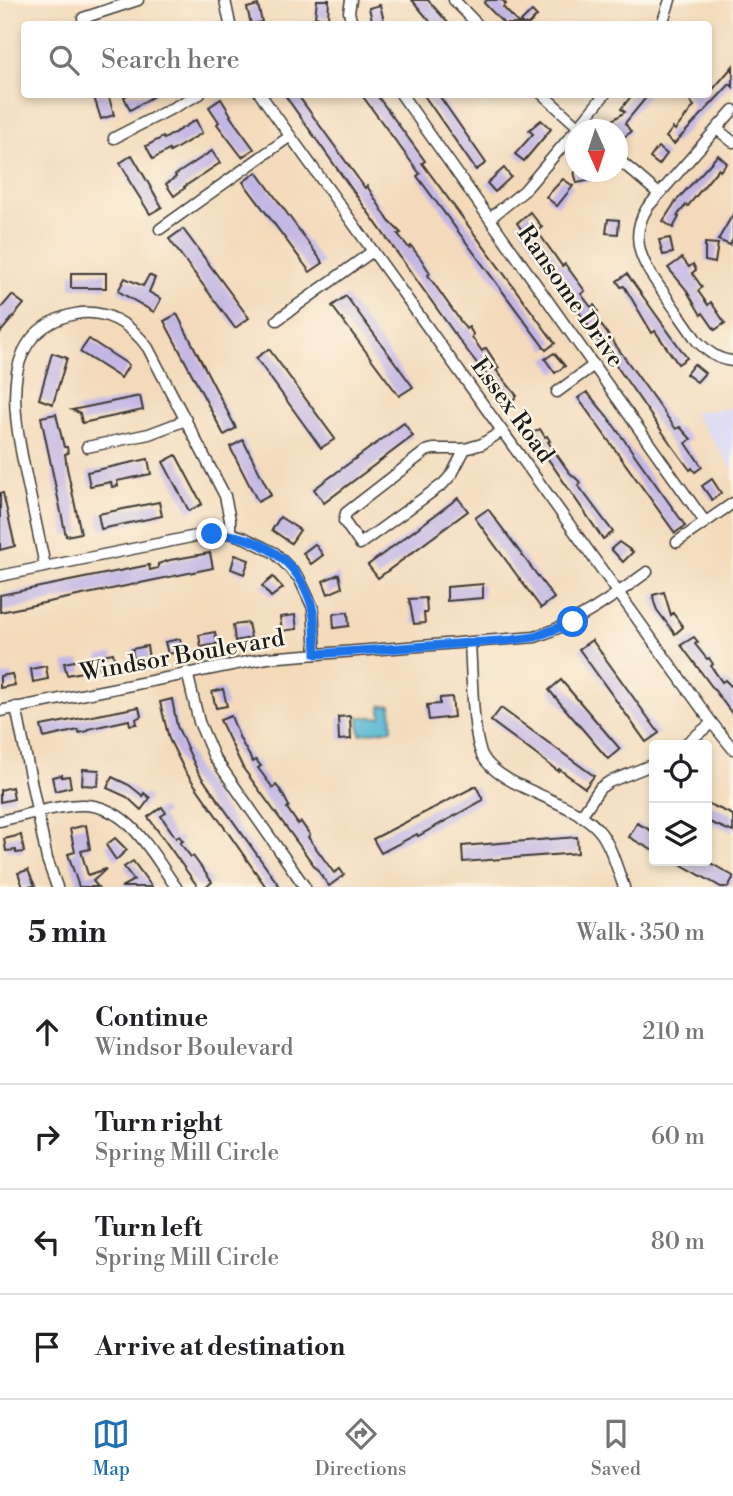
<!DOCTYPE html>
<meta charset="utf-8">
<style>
body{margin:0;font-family:"Libre Bodoni",serif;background:#f2f2f2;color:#202124}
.controls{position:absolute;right:21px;bottom:21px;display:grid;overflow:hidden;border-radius:7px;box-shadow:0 4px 10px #0003}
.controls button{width:63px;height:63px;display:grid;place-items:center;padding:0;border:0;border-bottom:2px solid #e0e0e0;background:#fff;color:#202124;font:35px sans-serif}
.compass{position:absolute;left:565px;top:119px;width:63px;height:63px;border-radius:50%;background:#fff;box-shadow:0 4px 10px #0003;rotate:177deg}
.stop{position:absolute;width:21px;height:21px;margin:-16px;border:5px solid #1a73e8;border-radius:50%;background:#fff}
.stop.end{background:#1a73e8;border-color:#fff;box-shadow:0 2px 7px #0008}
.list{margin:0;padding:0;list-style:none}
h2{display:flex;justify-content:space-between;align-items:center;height:91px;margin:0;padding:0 28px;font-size:30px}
h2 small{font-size:23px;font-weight:400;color:#757577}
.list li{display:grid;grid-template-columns:46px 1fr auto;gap:21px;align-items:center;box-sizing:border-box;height:105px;padding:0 28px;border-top:2px solid #e0e0e0}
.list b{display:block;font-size:26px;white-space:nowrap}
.list p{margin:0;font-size:23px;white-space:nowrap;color:#757577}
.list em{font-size:23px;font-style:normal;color:#757577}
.icon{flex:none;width:38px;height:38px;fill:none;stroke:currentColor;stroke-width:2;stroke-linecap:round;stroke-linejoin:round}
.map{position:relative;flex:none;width:733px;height:887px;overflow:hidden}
.search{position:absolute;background:#fff;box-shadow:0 4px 10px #0003;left:21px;right:21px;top:21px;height:77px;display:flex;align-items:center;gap:18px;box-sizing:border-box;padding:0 24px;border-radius:7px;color:#757577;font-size:26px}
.sheet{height:511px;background:#fff}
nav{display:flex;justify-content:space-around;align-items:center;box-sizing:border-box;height:98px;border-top:2px solid #e0e0e0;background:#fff;font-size:19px;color:#757577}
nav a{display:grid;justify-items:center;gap:4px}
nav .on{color:#1f6fb2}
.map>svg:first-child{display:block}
.built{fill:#d7d7f8}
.water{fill:#54b7d3;stroke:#386a78;stroke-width:2}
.building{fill:#c2b6e4}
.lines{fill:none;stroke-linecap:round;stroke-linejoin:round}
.minor-casing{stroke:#3c3834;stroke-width:13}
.minor{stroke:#fff;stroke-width:10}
.route{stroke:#1a73e8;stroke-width:9}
.labels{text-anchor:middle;stroke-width:5;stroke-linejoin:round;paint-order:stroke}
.street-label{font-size:24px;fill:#1c1c1c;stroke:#fcf5e5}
</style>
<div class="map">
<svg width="733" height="887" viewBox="0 0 733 887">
<rect width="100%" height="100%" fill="#fcf5e5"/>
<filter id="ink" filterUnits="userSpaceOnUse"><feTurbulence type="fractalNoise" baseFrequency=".0143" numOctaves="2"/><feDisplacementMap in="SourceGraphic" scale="14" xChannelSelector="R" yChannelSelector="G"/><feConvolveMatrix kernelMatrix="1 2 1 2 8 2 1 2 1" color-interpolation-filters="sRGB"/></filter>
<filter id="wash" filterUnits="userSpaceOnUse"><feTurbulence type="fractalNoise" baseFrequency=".00686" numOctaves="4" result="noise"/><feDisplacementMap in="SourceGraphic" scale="28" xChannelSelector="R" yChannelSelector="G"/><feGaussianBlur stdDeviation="1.57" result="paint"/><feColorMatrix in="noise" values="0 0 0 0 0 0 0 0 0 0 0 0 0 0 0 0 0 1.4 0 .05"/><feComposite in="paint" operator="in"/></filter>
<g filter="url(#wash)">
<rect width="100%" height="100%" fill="#f3daba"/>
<polygon class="built" points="733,408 733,469 693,412"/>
<polygon class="water" points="391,705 392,729 360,734 359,717 381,717 381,706"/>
<g id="blocks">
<g class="building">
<polygon points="317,0 329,0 328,18 315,17"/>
<polygon points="412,0 428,0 449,24 432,24"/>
<polygon points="487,0 502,0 506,4 503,7 519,24 532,11 537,16 529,24 504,24 484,3"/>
<polygon points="258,5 262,22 251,24 247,8"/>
<polygon points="380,5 384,21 373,24 369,8"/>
<polygon points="733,66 733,87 730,84 674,144 666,137 673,128 675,130 694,106 685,94 709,94"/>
<polygon points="93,94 108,94 114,115 101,119"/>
<polygon points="129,94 157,94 130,110 124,97"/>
<polygon points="284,94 297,94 365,188 367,186 389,221 401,233 398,234 409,248 411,246 421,259 430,273 428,275 466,329 469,327 473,334 472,337 482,351 486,348 499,368 496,370 517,396 509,404 462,344"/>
<polygon points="361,94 376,94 425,161 422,163 555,343 546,350 417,176 420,174"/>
<polygon points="423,94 438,94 486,163 476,170"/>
<polygon points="633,94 649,94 625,123 631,132 621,139 618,130 613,130 608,123 625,112 621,109"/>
<polygon points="221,99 231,115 230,116 254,149 242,157 217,124 219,122 209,107"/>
<polygon points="196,120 202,133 170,152 169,150 153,159 146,146 163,137 164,139"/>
<polygon points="541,120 551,129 524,161 515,154 533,134 529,130"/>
<polygon points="658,147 667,154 659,165 650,158"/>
<polygon points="212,151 220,163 184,187 185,188 174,196 166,184 176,177 175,175"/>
<polygon points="132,155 162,207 150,214 128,179 129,178 120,163"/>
<polygon points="718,155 727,163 720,171 718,169 688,206 686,205 677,216 679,217 673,228 663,221 676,201"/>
<polygon points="504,168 511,177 495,192 487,183"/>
<polygon points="257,172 323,263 310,272 243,182"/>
<polygon points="574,172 590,172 592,180 577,183"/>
<polygon points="563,179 573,186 557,206 546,197"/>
<polygon points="530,212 542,227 537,231 553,253 562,266 565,264 585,291 581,294 591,307 594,305 598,311 594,315 673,425 676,429 680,427 691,439 686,443 702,467 695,472 692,468 690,470 668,440 517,223"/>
<polygon points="733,214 733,239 730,245 718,240"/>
<polygon points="608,219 619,220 618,234 606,233"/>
<polygon points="183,229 249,318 235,328 169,239"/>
<polygon points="670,238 673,253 663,255 659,240"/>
<polygon points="705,243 718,244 715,263 705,261"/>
<polygon points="682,258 689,267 693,264 696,270 692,273 702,287 698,291 708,305 711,302 725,323 715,330 703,313 701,315 685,288 668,268"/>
<rect x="71" y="273" width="35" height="15"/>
<polygon points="627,274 687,358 678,364 655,331 652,333 624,286 621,287 617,281"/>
<polygon points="149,275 155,278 149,292 161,299 154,312 118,291 125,278 143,286"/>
<polygon points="12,295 24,304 0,333 0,309"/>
<polygon points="346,296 413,387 399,396 332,306"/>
<polygon points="177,314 236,428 224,435 164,321"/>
<polygon points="89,339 129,365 121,378 80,352"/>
<polygon points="269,349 335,439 321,448 256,358"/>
<polygon points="52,353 67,358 53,404 39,399"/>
<polygon points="554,353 565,366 555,373 545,359"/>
<polygon points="694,364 705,373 697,382 686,374"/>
<polygon points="587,392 607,416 682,521 685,526 675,533 578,398"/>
<polygon points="140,396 143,410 82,423 80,413 72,410"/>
<polygon points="56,414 64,447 67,447 68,453 65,454 67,468 81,533 66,536 41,417"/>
<polygon points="404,423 413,436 324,503 314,489"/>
<polygon points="540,429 545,437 547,436 550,441 548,442 569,472 581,483 578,485 613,532 603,539 531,434"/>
<polygon points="243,440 271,495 258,502 230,447"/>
<polygon points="176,455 202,504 189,511 163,462"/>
<polygon points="148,459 151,474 117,481 118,486 112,487 111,482 90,486 87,472"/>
<polygon points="712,479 721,493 712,500 702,486"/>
<polygon points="0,493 3,493 15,546 0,550"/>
<polygon points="458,498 468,511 378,578 368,565"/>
<polygon points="159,502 162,516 101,529 98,514"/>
<polygon points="488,509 554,598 541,608 475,518"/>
<polygon points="280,517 300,530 291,543 272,530"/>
<polygon points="619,542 633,552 623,562 611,549"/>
<polygon points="315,544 323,555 311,564 303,553"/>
<polygon points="210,553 213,568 0,612 0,595 149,565 150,570 158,568 158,564 170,560"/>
<polygon points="235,555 249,560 244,574 231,569"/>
<polygon points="339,574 342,588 328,594 323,581"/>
<polygon points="273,577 283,588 271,597 262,586"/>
<polygon points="483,584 483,598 447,601 447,587"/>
<polygon points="664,592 671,615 673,613 683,627 675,634 657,610 654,602 653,595"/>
<polygon points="426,598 427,613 424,613 425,623 414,624 409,599"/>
<polygon points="348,612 349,626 334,628 333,614"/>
<polygon points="295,615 297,629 282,631 280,617"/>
<polygon points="248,623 251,638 235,641 233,625"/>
<polygon points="215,632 217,644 201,647 199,635"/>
<polygon points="694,637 698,642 695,644 707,659 709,658 713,664 711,666 722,682 725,680 733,688 733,715 681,645"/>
<polygon points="180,639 183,651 168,654 165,642"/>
<polygon points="592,640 659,733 646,742 579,649"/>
<polygon points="147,646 149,658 134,661 132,649"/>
<polygon points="113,653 116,665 100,668 98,656"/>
<polygon points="80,660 82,672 67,675 64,663"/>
<polygon points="46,666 48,679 33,682 31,669"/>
<polygon points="12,674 15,685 0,688 0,676"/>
<polygon points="561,680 620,749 608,759 549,690"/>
<polygon points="223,689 227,706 216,708 212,692"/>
<polygon points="452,697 454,717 429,720 427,705 440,704 440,698"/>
<polygon points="172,699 177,726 198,772 280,887 266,887 185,771 169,739 160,702"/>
<polygon points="139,707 141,716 136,719 137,724 130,725 129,720 88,729 88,731 79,733 78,730 44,738 41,726"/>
<polygon points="501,708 594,776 585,788 559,769 558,771 491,721"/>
<polygon points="231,716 240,739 253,762 256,760 261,766 258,768 273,788 276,785 281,791 289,806 287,808 298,824 301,822 310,835 308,837 334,873 340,869 344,875 329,886 243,768 220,720"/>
<polygon points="350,716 351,739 339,740 338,717"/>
<polygon points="83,769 99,770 98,786 82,785"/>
<polygon points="62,775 62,777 69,776 71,787 55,791 52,777"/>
<polygon points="112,777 129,785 143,796 144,793 150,798 141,810 127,797 107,788"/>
<polygon points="476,786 483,800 418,836 417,834 381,853 373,839"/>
<polygon points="12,787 14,799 0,802 0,790"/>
<polygon points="707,803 733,815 733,832 707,821"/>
<polygon points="162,807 166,813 161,816 176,838 179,836 183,841 180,843 191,857 193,856 212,882 206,887 198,887 148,817"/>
<polygon points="637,823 654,832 654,851 629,837"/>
<polygon points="86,825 90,849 81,851 88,875 106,869 93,881 98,887 79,887 68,854 75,852 70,829"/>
<polygon points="21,835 24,852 16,853 16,850 6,851 4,839"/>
<polygon points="577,837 578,853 463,862 462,846"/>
<polygon points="115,838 127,850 116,860 106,845"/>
<polygon points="133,861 152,887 121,887 134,880 124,867"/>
<polygon points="675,861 707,861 733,876 733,878 728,887 721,887"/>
<polygon points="28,870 35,886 23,887 18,873"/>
</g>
</g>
</g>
<g filter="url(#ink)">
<use href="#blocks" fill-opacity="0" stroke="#3c3834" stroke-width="2"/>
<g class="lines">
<g class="minor-casing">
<g id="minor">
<polyline points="225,0 230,24"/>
<polyline points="351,0 349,12 352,24"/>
<polyline points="454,0 477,24"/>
<polyline points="83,18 138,0"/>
<polyline points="662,24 670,0"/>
<polyline points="260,94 712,723 733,749"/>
<polyline points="401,94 705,522"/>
<polyline points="542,94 582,130"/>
<path d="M733 110 647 208C626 242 646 268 666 296 676 311 687 326 697 341 708 352 718 360 733 361"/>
<polyline points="717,129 733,142"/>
<polyline points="576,130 605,94"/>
<polyline points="114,138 200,94"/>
<polyline points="618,159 659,194"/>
<polyline points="490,218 524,191 576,130"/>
<polyline points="160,229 289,137"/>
<polyline points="277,320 373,251"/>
<polyline points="557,392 594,365"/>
<polyline points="87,447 149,434 186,420"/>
<polyline points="465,449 433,449 426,451 346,513 344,521 360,544 443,484 452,474 465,449 482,444 502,431"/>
<polyline points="677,542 733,503"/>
<path d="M45 566C38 533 31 500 24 466 12 406 0 330 75 314 105 308 131 324 148 348L225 496 230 520V533"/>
<polyline points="0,576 196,536 230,533 245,538 275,553 299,578 313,608 316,654"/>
<path d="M470 644C472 670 472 734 482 755 499 789 577 800 601 833 612 848 617 869 624 887"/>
<polyline points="187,672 199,722 214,757 305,887"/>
<polyline points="16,707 47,859 57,887"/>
<path d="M0 711 267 658 535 637C578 623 611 598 647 572"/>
<polyline points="684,745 712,723"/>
<polyline points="581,816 600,788 609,782 654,764"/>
<path d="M0 821C26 815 54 806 81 805 129 804 152 854 176 887"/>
</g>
</g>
<use href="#minor" class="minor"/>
</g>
</g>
<g class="lines" filter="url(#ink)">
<path class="route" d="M212 534C252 533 293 556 308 595 316 613 315 634 316 654L512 640 535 637 573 622"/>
</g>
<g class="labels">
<g class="street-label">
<text transform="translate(571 296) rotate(55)" y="8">Ransome Drive</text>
<text transform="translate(513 410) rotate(54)" y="8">Essex Road</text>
<text transform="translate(182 655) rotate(-10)" y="8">Windsor Boulevard</text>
</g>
</g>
</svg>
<div class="controls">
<button><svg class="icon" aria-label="locate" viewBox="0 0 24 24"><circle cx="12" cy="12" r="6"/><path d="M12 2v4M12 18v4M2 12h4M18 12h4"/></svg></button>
<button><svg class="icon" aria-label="layers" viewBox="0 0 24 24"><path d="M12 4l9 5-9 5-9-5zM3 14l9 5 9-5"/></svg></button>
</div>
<svg class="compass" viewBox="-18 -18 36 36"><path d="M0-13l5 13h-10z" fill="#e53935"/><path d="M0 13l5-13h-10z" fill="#757577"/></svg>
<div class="stop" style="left:573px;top:622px"></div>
<div class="stop end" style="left:212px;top:534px"></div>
<div class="search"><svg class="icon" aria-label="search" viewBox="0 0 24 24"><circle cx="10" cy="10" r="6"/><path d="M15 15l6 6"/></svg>Search here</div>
</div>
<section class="sheet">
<h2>5 min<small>Walk · 350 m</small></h2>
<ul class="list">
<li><svg class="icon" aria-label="ahead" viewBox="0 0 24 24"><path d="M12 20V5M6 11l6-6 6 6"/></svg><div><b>Continue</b><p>Windsor Boulevard</p></div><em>210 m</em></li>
<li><svg class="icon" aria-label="right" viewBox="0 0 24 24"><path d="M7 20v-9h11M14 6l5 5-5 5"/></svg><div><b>Turn right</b><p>Spring Mill Circle</p></div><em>60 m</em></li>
<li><svg class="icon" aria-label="left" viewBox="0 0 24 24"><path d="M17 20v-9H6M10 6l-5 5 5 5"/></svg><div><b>Turn left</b><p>Spring Mill Circle</p></div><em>80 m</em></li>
<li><svg class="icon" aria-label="arrive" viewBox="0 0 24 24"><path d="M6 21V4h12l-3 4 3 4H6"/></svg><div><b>Arrive at destination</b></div></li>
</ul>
</section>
<nav>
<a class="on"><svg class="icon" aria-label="map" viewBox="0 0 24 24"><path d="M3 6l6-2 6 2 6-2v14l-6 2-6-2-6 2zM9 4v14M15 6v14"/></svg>Map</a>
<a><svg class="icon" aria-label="directions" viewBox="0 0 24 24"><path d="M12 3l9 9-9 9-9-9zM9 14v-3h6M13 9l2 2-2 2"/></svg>Directions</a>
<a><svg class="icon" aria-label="saved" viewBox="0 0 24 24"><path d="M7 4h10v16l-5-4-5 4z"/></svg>Saved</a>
</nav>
